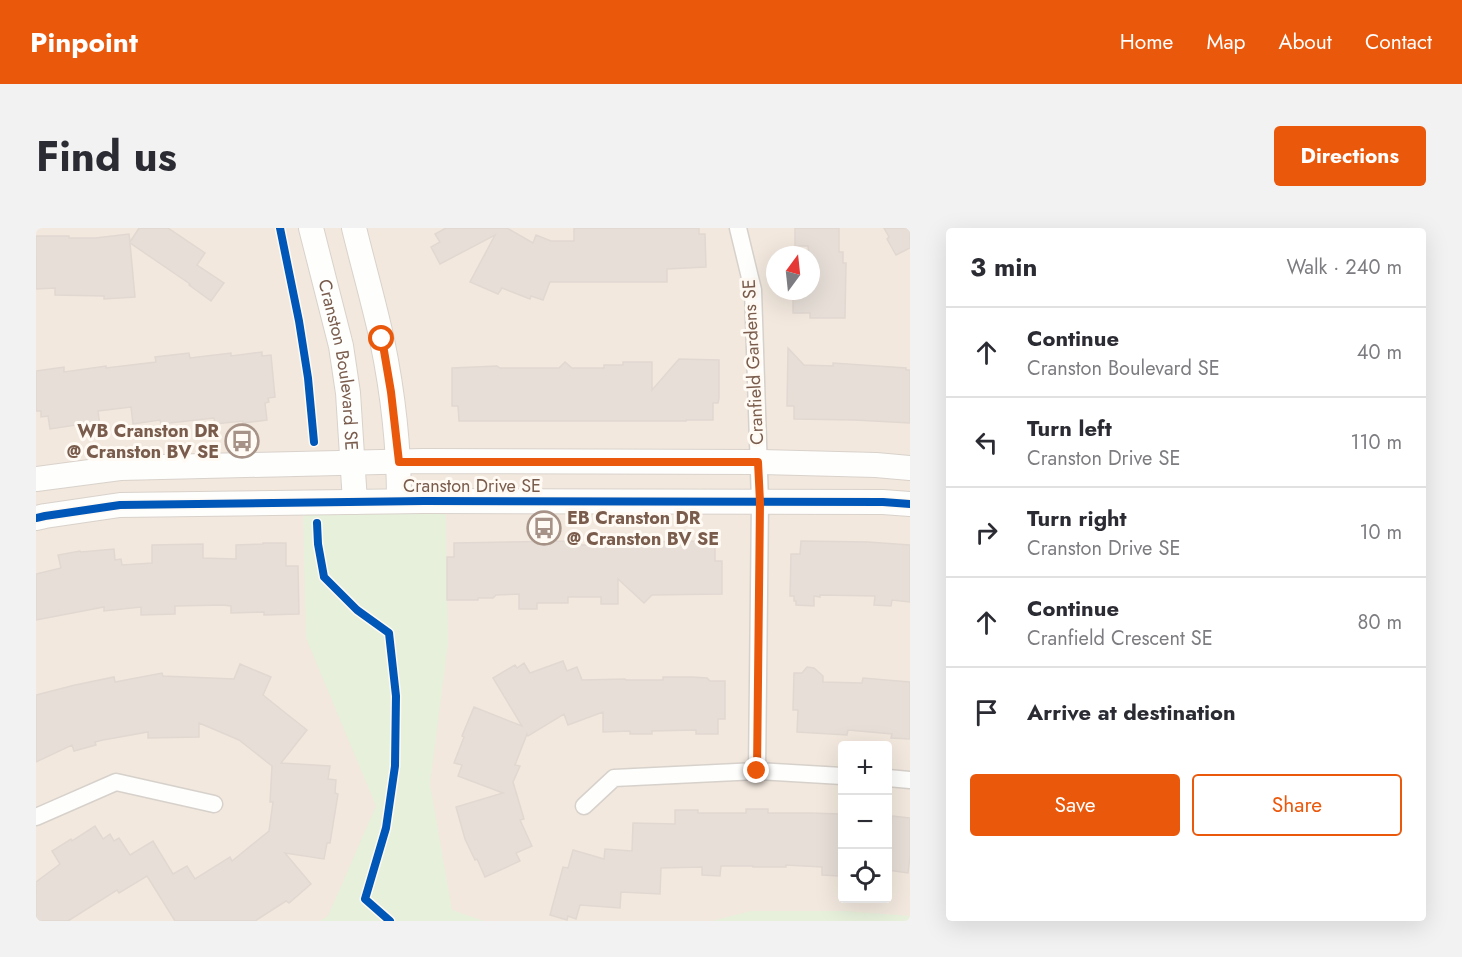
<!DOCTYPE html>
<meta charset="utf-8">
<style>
body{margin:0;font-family:Jost,sans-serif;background:#f2f2f3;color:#2b2b33}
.controls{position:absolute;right:18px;bottom:18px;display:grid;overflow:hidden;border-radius:6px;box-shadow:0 6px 24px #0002}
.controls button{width:54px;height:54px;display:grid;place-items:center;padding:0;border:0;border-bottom:2px solid #e1e1e2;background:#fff;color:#2b2b33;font:30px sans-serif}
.compass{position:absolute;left:730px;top:18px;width:54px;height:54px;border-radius:50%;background:#fff;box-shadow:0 6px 24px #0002;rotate:15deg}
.stop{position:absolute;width:18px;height:18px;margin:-14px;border:4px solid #ea580c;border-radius:50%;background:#fff}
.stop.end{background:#ea580c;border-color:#fff;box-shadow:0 2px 6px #0008}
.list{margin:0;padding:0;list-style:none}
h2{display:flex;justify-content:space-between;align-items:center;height:78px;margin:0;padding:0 24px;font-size:26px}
h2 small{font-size:20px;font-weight:400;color:#7c7c81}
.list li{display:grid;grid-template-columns:39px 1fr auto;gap:18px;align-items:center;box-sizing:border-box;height:90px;padding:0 24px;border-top:2px solid #e1e1e2}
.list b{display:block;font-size:22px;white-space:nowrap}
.list p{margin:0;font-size:20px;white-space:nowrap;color:#7c7c81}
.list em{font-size:20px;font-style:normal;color:#7c7c81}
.actions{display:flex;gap:12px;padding:18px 24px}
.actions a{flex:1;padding:14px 0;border:2px solid #ea580c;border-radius:6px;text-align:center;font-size:21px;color:#ea580c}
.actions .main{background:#ea580c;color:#fff}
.icon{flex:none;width:33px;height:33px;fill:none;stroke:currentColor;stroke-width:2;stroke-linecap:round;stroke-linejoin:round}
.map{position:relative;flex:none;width:874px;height:693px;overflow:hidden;border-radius:6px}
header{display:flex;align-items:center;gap:36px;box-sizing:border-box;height:84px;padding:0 30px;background:#ea580c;color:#fff}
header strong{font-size:28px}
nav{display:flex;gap:33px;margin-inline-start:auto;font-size:21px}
.intro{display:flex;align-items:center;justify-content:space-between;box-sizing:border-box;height:144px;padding:0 36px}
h1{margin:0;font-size:42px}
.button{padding:15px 27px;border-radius:6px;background:#ea580c;color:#fff;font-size:21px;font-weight:700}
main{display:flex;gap:36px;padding:0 36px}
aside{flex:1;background:#fff;border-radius:6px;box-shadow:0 6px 24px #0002}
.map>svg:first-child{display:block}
.residential{fill:#f2e8de;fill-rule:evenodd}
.green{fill:#e7f0db}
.building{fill:#e6ded7;stroke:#e2d8d2;stroke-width:1.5}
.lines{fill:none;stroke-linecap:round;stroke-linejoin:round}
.street-casing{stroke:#d7d1cb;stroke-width:19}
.secondary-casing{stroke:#d9d2cb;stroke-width:26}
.street{stroke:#fefefd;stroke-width:16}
.secondary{stroke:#fefefd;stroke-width:24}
.cycleway-casing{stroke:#fffaf3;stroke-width:11}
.cycleway{stroke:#0057b8;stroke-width:8}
.route{stroke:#ea580c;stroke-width:8}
.labels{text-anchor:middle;stroke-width:6;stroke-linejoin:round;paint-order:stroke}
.street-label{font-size:18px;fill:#7a5c4d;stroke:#fffaf3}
.poi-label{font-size:18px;font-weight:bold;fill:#7a5c4d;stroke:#fffaf3;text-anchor:end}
</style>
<header>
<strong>Pinpoint</strong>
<nav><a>Home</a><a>Map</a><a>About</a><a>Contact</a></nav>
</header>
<div class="intro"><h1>Find us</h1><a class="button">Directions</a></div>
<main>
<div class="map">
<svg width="874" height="693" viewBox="0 0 874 693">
<rect width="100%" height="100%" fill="#f9f5f0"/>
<path class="residential" d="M0 0H874V693H0ZM739 27H775V63H739ZM806 518H852V670H806Z"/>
<g class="green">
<polygon points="267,284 410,285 412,415 394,556 416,682 448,693 284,693 292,688 340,578 270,410"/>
<polygon points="715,683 810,683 874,688 874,693 676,693"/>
</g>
<g class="building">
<polygon points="103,0 132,0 169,25 161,37 188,55 175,73 153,57 154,56 94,15 99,69 68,71 68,68 19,67 19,60 0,61 0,8 33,8 33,10 59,10 93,6 94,14"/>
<polygon points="410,0 471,0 497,15 500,7 515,13 538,13 538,0 663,0 663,6 669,6 670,39 631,41 631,54 514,54 507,72 495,68 494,71 466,60 462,66 434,54 459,7 404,36 395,19 404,14 399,6"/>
<polygon points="759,0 803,0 803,24 807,24 807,35 810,35 809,90 774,90 774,85 757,85 757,63 775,63 775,27 773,27 772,18 759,18"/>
<polygon points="848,0 874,0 874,20 860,27 851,11 853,9"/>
<polygon points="752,120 768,137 797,138 797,135 870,140 870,142 874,142 874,195 819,192 758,191 758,178 751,178"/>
<polygon points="226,124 226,128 235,127 239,169 232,170 233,174 229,175 231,192 207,195 207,193 179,196 178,190 125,196 124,192 97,196 95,179 62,183 64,198 41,201 40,197 14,201 12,188 5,189 5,183 0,183 0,143 28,139 28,144 70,138 70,140 120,134 119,129 153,125 154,130 195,125 195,128"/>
<polygon points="643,131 683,132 683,170 682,175 677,175 677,192 650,192 650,193 423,193 422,178 416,178 416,140 461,138 464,140 523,140 529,134 536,140 568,140 568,137 587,137 587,134 616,134 616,162"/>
<polygon points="538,313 538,317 586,317 586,314 679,313 679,333 686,333 686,366 616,367 608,375 582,351 582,376 565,376 565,369 532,369 532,375 501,375 501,381 483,381 483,366 460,367 457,370 442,370 442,372 411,372 411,329 418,329 418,315"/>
<polygon points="765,313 832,314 874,317 874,374 856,372 855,378 838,377 839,368 784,367 784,369 778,368 778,378 760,377 760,373 758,373 758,368 754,368 755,326 764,326"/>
<polygon points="227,315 250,315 250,338 262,338 263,386 228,387 228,384 195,385 195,378 187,377 139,378 139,386 105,387 105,379 68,383 68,379 0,392 0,346 25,340 22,327 44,323 45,324 78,321 79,332 85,331 86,337 116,335 116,317 167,316 167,330 200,331 200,317 227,316"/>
<polygon points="527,433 531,443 541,439 546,452 589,451 590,452 627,452 627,449 656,449 671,450 674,453 689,453 689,491 682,491 682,506 660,506 660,502 616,503 616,506 594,506 594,503 567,504 567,484 532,497 528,486 492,508 491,506 479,537 484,538 477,554 488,591 484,592 496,618 480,625 484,633 449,649 441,631 439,632 429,611 420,579 467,565 422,548 426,537 418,535 428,509 426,508 438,479 486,498 457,450 479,437 481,440 488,435 494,445"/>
<polygon points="204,436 235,449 227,467 271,502 245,535 294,538 292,551 300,552 299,565 302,566 294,615 291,615 288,631 249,625 275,656 253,675 250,673 219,693 139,693 111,648 83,665 81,662 32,693 0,693 0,654 24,636 16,623 35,611 36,613 59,598 67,611 74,606 78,613 83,610 94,627 117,613 137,646 151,638 159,651 194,629 196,633 233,603 237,574 234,574 236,538 203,512 163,495 163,509 112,510 112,504 67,512 59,514 60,517 38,523 36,517 0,534 0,467 39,457 78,449 79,454 126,445 127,448 198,451"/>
<polygon points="771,439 778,440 787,448 787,454 826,455 827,450 874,454 874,511 855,510 856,506 812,502 811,507 761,504 762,482 757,482 758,445 766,445"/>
<polygon points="710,581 732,581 732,585 773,585 805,586 803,648 786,647 786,639 750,637 750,639 717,639 717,638 685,638 684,648 666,647 666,639 625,640 624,666 585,664 584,680 544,677 540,691 532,688 531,692 514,687 527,639 532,640 537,622 568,631 569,621 596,623 597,595 639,596 639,582 662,582 662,585 710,585"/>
<polygon points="856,588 874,590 874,628 872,645 852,642 852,605 855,605"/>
</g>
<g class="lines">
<g class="street-casing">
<g id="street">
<polyline points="702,0 717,62 724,274 721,543"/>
<polyline points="852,550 874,552"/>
<polyline points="548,578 578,550 721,543 806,548"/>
<polyline points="0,589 80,554 178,576"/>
</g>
</g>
<g class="secondary-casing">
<g id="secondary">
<path id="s1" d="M275 0 305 118 312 165 319 274"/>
<path d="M318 0C327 37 338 75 346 112 357 165 363 219 363 273"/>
<polyline points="0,251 84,240 387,233 722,234 840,237 874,240"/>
<polyline points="0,290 9,288 84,277 388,273 847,274 874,276"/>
</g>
</g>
<use href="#street" class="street"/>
<use href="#secondary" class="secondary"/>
<g class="cycleway-casing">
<g id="cycleway">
<polyline points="244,0 263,93 272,150 278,214"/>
<polyline points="0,290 9,288 84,277 388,273 847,274 874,276"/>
<polyline points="281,295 282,316 288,349 321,382 353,405 360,468 359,538 350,600 329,671 354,693"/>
</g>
</g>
<use href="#cycleway" class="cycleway"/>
</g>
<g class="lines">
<polyline class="route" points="346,111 355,164 363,234 722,234 724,274 721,543"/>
</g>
<defs>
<g id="bus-ring" transform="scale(1.725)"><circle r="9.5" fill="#fffaf3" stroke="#a69286" stroke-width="1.5"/><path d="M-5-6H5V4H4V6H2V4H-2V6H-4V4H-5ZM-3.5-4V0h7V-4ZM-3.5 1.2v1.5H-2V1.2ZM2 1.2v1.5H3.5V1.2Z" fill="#a69286"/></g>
</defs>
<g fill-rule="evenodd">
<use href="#bus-ring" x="206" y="213"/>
<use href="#bus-ring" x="508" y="300"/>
</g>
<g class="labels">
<g class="street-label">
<text transform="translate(717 134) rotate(-93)" y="6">Cranfield Gardens SE</text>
<text dy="6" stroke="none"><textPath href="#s1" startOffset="140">Cranston Boulevard SE</textPath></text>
<text x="436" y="264">Cranston Drive SE</text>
</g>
<g class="poi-label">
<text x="183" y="209">WB Cranston DR<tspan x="183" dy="21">@ Cranston BV SE</tspan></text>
<text x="531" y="296" text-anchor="start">EB Cranston DR<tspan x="531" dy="21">@ Cranston BV SE</tspan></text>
</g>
</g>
</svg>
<div class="controls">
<button>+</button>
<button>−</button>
<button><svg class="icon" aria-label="locate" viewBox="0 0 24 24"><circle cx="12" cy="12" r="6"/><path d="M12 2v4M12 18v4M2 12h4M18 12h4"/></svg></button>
</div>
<svg class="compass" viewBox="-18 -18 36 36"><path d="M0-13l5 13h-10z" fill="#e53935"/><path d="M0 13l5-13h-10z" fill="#7c7c81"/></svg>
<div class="stop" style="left:346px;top:111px"></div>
<div class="stop end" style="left:721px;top:543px"></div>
</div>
<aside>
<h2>3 min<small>Walk · 240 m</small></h2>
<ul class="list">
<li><svg class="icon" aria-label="ahead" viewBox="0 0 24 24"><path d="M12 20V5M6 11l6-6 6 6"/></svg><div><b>Continue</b><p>Cranston Boulevard SE</p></div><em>40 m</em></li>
<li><svg class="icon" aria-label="left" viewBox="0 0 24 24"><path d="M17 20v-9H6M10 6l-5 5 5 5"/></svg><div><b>Turn left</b><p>Cranston Drive SE</p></div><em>110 m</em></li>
<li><svg class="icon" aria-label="right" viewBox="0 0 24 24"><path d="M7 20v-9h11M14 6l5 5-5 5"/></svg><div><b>Turn right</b><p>Cranston Drive SE</p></div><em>10 m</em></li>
<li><svg class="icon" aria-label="ahead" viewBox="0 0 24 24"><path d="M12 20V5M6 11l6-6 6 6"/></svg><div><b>Continue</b><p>Cranfield Crescent SE</p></div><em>80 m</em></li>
<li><svg class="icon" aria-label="arrive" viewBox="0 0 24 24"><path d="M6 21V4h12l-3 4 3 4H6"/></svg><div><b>Arrive at destination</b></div></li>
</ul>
<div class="actions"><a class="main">Save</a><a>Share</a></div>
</aside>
</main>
